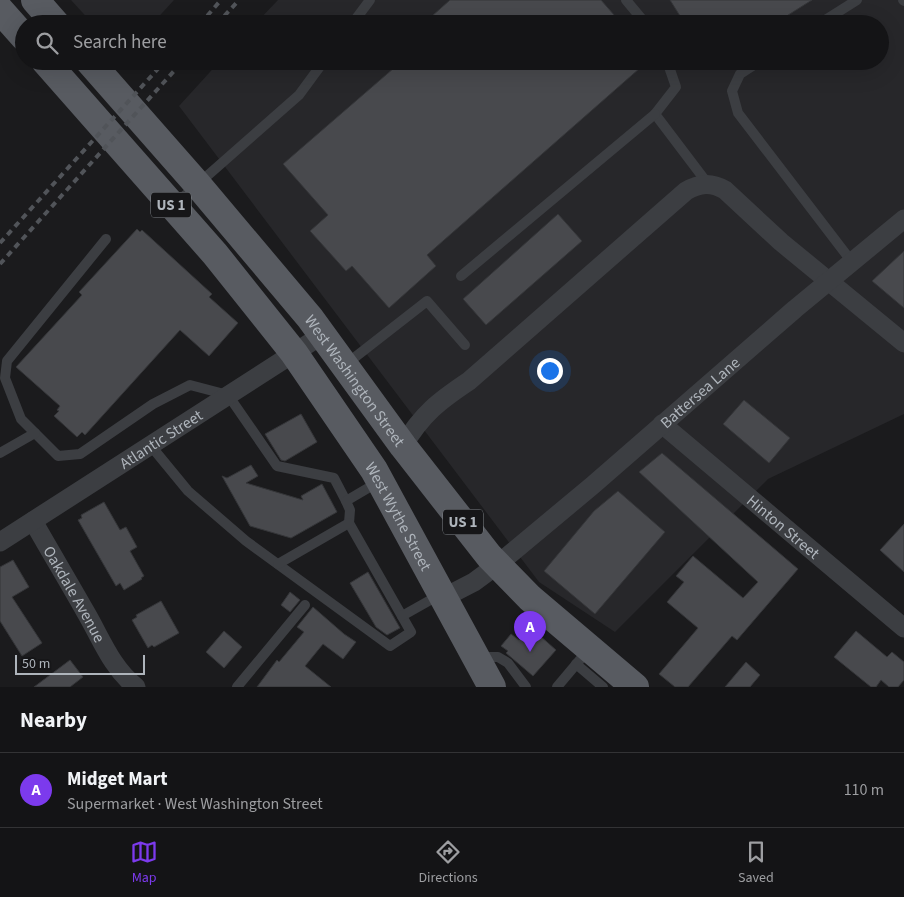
<!DOCTYPE html>
<meta charset="utf-8">
<style>
body{margin:0;font-family:"Source Sans 3",sans-serif;background:#1d1d1f;color:#f1f3f6}
.scale{position:absolute;left:15px;bottom:12px;width:130px;box-sizing:border-box;padding-left:5px;border:2px solid #aeb4bb;border-top:0;font-size:14px;line-height:18px;white-space:nowrap;color:#aeb4bb;-webkit-text-stroke:4px #161618;paint-order:stroke}
.you{position:absolute;left:549px;top:370px;width:18px;height:18px;margin:-12px;border:4px solid #fff;border-radius:50%;background:#1a73e8;box-shadow:0 0 0 8px #1a73e833}
.badge{display:grid;place-items:center;width:32px;height:32px;border-radius:50%;background:#7c3aed;color:#fff;font-size:16px;font-weight:700}
.pin{position:absolute;translate:-50% -41px;filter:drop-shadow(0 1px 2px #0008)}
.pin::after{content:'';position:absolute;top:26px;width:18px;height:15px;background:inherit;clip-path:polygon(0 0,100% 0,50% 100%)}
.list{margin:0;padding:0;list-style:none}
h2{display:flex;justify-content:space-between;align-items:center;height:65px;margin:0;padding:0 20px;font-size:21px}
h2 small{font-size:16px;font-weight:400;color:#9d9ea1}
.list li{display:grid;grid-template-columns:32px 1fr auto;gap:15px;align-items:center;box-sizing:border-box;height:75px;padding:0 20px;border-top:1px solid #333335}
.list b{display:block;font-size:19px;white-space:nowrap}
.list p{margin:0;font-size:16px;white-space:nowrap;color:#9d9ea1}
.list em{font-size:16px;font-style:normal;color:#9d9ea1}
.icon{flex:none;width:28px;height:28px;fill:none;stroke:currentColor;stroke-width:2;stroke-linecap:round;stroke-linejoin:round}
.map{position:relative;flex:none;width:904px;height:687px;overflow:hidden}
.search{position:absolute;background:#141416;box-shadow:0 5px 20px #0002;left:15px;right:15px;top:15px;height:55px;display:flex;align-items:center;gap:12px;box-sizing:border-box;padding:0 18px;border-radius:28px;color:#9d9ea1;font-size:19px}
.sheet{height:140px;background:#141416}
nav{display:flex;justify-content:space-around;align-items:center;box-sizing:border-box;height:70px;border-top:1px solid #333335;background:#141416;font-size:14px;color:#9d9ea1}
nav a{display:grid;justify-items:center;gap:2px}
nav .on{color:#7c3aed}
.map>svg:first-child{display:block}
.built{fill:#27272a}
.building{fill:#48494d;stroke:#353639}
.lines{fill:none;stroke-linecap:round;stroke-linejoin:round}
.lane{stroke:#3c3e42;stroke-width:10}
.street{stroke:#3c3e42;stroke-width:19}
.primary{stroke:#585b61;stroke-width:28}
.rail{stroke:#515459;stroke-width:4;stroke-dasharray:6 5;stroke-linecap:butt}
.labels{text-anchor:middle;stroke-width:4.5;stroke-linejoin:round;paint-order:stroke}
.shield{fill:#161618;stroke:#80858a;stroke-width:1}
.shield-label{font-size:15px;font-weight:bold;fill:#aeb4bb}
.street-label{font-size:16px;fill:#aeb4bb;stroke:#161618}
</style>
<div class="map">
<svg width="904" height="687" viewBox="0 0 904 687">
<rect width="100%" height="100%" fill="#1b1b1d"/>
<g class="built">
<polygon points="71,0 174,0 152,24 93,24"/>
<polygon points="278,0 904,0 904,414 768,479 615,632 539,582 179,106 220,61 880,61 880,24 255,24"/>
</g>
<g class="building">
<polygon points="450,0 601,0 622,24 423,24"/>
<polygon points="670,0 812,0 774,24 685,24"/>
<polygon points="402,61 648,61 427,255 436,266 389,308 352,266 346,271 310,231 328,215 283,164"/>
<polygon points="558,214 582,241 486,325 463,299"/>
<polygon points="137,229 140,232 142,230 212,294 209,297 238,323 209,356 180,330 85,435 82,432 77,437 54,416 59,411 57,410 60,406 16,367 82,295 79,292"/>
<polygon points="904,251 904,308 872,281"/>
<polygon points="744,400 790,438 769,463 723,424"/>
<polygon points="301,414 317,442 285,461 281,460 265,434"/>
<polygon points="662,453 798,569 737,640 732,636 688,687 675,687 659,674 698,628 667,602 684,582 676,576 693,556 743,598 758,582 639,472"/>
<polygon points="251,465 258,476 246,483 303,500 301,496 322,484 337,512 291,538 250,526 222,476 227,478"/>
<polygon points="618,491 665,532 595,614 544,571 594,511"/>
<polygon points="104,502 120,530 126,527 137,547 130,551 144,576 141,578 142,579 124,590 120,583 116,586 78,520 82,518 81,515"/>
<polygon points="904,524 904,572 880,550"/>
<polygon points="13,560 29,587 12,597 42,643 22,656 0,621 0,567"/>
<polygon points="368,572 400,628 387,635 376,627 350,583"/>
<polygon points="290,592 300,600 290,612 281,605"/>
<polygon points="161,601 179,633 154,647 152,645 148,648 132,620 137,617 136,615"/>
<polygon points="313,607 344,634 356,642 343,659 323,644 305,666 331,687 257,687 277,660 279,662 304,632 297,627"/>
<polygon points="530,627 556,650 533,676 506,653 508,651 501,646 511,634 519,640"/>
<polygon points="224,631 242,647 224,668 206,652"/>
<polygon points="856,631 887,657 892,652 904,662 904,680 898,687 889,687 881,680 876,687 871,687 834,657"/>
<polygon points="70,660 83,677 70,687 34,687"/>
<polygon points="746,662 760,675 750,687 725,687"/>
</g>
<g class="lines">
<g class="lane">
<polyline points="626,0 646,24"/>
<polyline points="903,0 904,1"/>
<polyline points="352,24 370,0"/>
<polyline points="819,24 857,0"/>
<polyline points="667,61 676,87 655,114 708,184"/>
<polyline points="760,61 740,74 732,91 738,113 852,262"/>
<polyline points="173,206 299,95 324,61"/>
<polyline points="106,239 7,361 5,378 21,419 58,456 80,454 153,404 190,385 228,395 277,466 334,478 346,501"/>
<polyline points="461,276 655,114"/>
<polyline points="345,365 427,301 465,345"/>
<polyline points="151,446 188,491 246,541 390,646 411,632 349,523 350,510 346,501 380,481"/>
<polyline points="0,453 35,433"/>
<polyline points="278,564 349,523"/>
<polyline points="402,616 441,594"/>
<polyline points="478,657 498,657 508,663 526,687"/>
<polyline points="576,664 603,687"/>
<polyline points="237,687 305,605"/>
<polyline points="557,687 589,649"/>
</g>
<g class="street">
<path id="s1" d="M662 424 904 628"/>
<path d="M403 446C422 414 439 401 469 381L686 191C700 183 711 182 725 190L781 242 904 343"/>
<path id="s2" d="M33 521C50 551 68 581 85 611 101 638 111 667 136 687"/>
<path id="s3" d="M0 542 322 335"/>
<path id="s4" d="M443 598 474 582 497 565 593 485 795 309 904 219"/>
</g>
<g class="primary">
<polyline points="35,0 56,24"/>
<polyline points="0,10 24,37"/>
<path id="s5" d="M45 61 215 254 294 353 374 470 492 687"/>
<path id="s6" d="M89 61 198 185 310 318 403 446 489 556 530 598 635 687"/>
</g>
<g class="rail">
<polyline points="200,24 221,0"/>
<polyline points="217,24 239,0"/>
<polyline points="0,243 165,61"/>
<polyline points="0,264 183,61"/>
</g>
</g>
<g class="labels">
<g class="shield">
<rect x="151" y="192.5" width="40" height="25" rx="4"/>
<rect x="443" y="509.5" width="40" height="25" rx="4"/>
</g>
<g class="shield-label">
<text x="171" y="210">US 1</text>
<text x="463" y="527">US 1</text>
</g>
<g class="street-label">
<text dy="6" stroke="none"><textPath href="#s6" startOffset="416">West Washington Street</textPath></text>
<text dy="6" stroke="none"><textPath href="#s4" startOffset="330">Battersea Lane</textPath></text>
<text dy="6" stroke="none"><textPath href="#s3" startOffset="191">Atlantic Street</textPath></text>
<text dy="6" stroke="none"><textPath href="#s5" startOffset="578">West Wythe Street</textPath></text>
<text dy="6" stroke="none"><textPath href="#s1" startOffset="159">Hinton Street</textPath></text>
<text dy="6" stroke="none"><textPath href="#s2" startOffset="84">Oakdale Avenue</textPath></text>
</g>
</g>
</svg>
<div class="scale">50 m</div>
<div class="you"></div>
<div class="pin badge" style="left:530px;top:652px">A</div>
<div class="search"><svg class="icon" aria-label="search" viewBox="0 0 24 24"><circle cx="10" cy="10" r="6"/><path d="M15 15l6 6"/></svg>Search here</div>
</div>
<section class="sheet">
<h2>Nearby<small></small></h2>
<ul class="list">
<li><span class="badge">A</span><div><b>Midget Mart</b><p>Supermarket · West Washington Street</p></div><em>110 m</em></li>
</ul>
</section>
<nav>
<a class="on"><svg class="icon" aria-label="map" viewBox="0 0 24 24"><path d="M3 6l6-2 6 2 6-2v14l-6 2-6-2-6 2zM9 4v14M15 6v14"/></svg>Map</a>
<a><svg class="icon" aria-label="directions" viewBox="0 0 24 24"><path d="M12 3l9 9-9 9-9-9zM9 14v-3h6M13 9l2 2-2 2"/></svg>Directions</a>
<a><svg class="icon" aria-label="saved" viewBox="0 0 24 24"><path d="M7 4h10v16l-5-4-5 4z"/></svg>Saved</a>
</nav>
